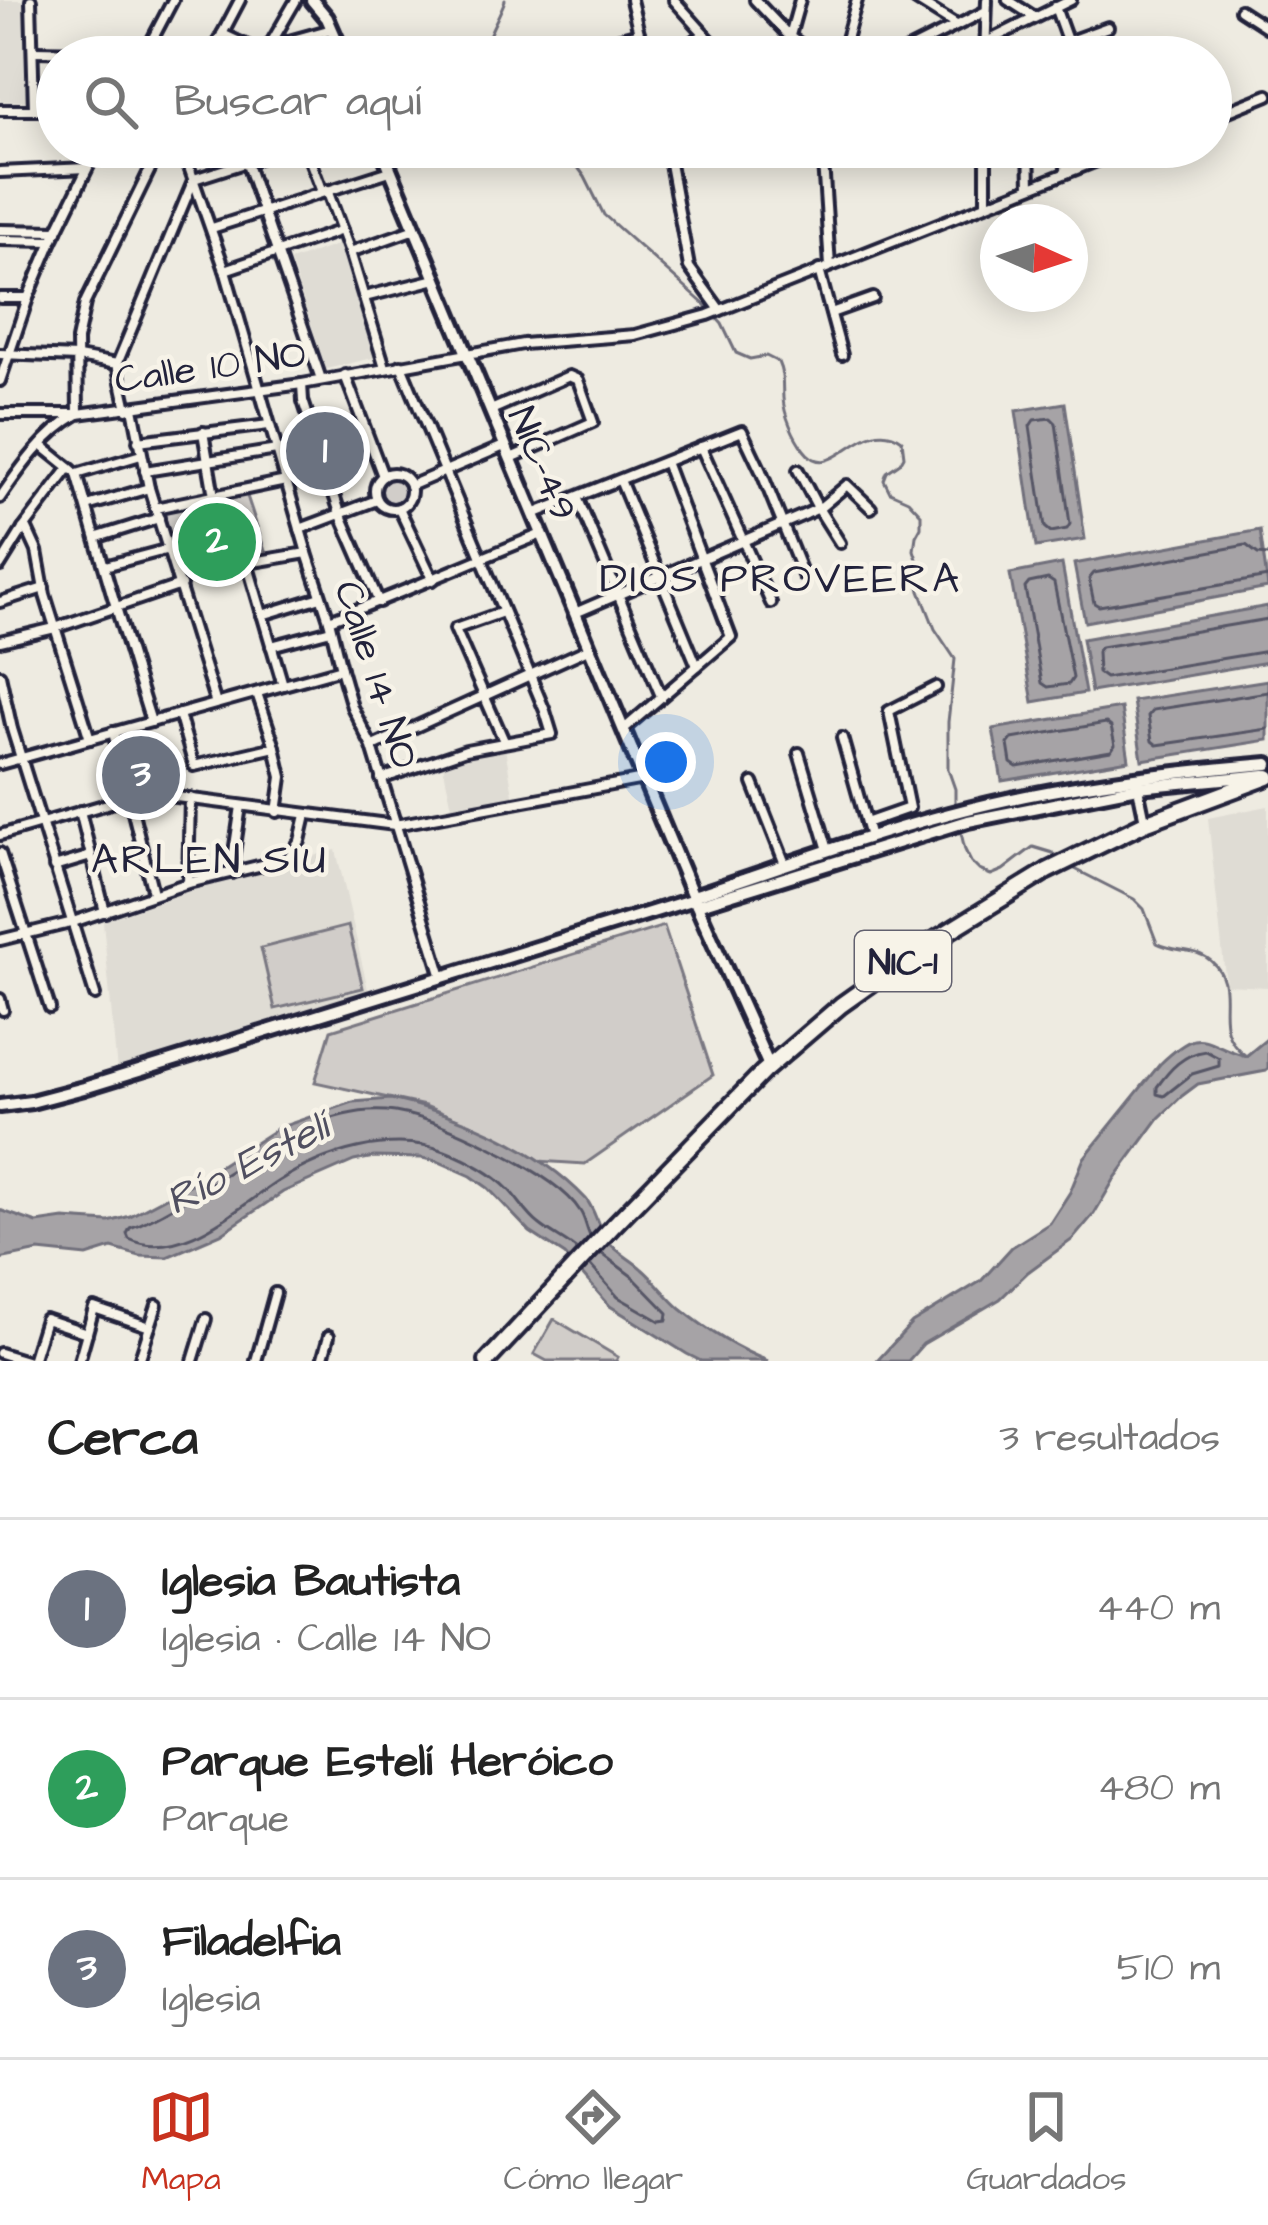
<!DOCTYPE html>
<html lang="es">
<meta charset="utf-8">
<style>
body{margin:0;font-family:"Architects Daughter",sans-serif;background:#f6f6f6;color:#222}
.compass{position:absolute;left:980px;top:204px;width:108px;height:108px;border-radius:50%;background:#fff;box-shadow:0 6px 30px #0003;rotate:93deg}
.you{position:absolute;left:666px;top:762px;width:42px;height:42px;margin:-30px;border:9px solid #fff;border-radius:50%;background:#1a73e8;box-shadow:0 0 0 18px #1a73e833}
.badge{display:grid;place-items:center;width:78px;height:78px;border-radius:50%;background:#c8321e;color:#fff;font-size:39px;font-weight:700}
.pin{position:absolute;translate:-50% -50%;border:6px solid #fff;box-shadow:0 3px 12px #0006}
.list{margin:0;padding:0;list-style:none}
h2{display:flex;justify-content:space-between;align-items:center;height:156px;margin:0;padding:0 48px;font-size:51px}
h2 small{font-size:39px;font-weight:400;color:#767676}
.list li{display:grid;grid-template-columns:78px 1fr auto;gap:36px;align-items:center;box-sizing:border-box;height:180px;padding:0 48px;border-top:3px solid #e0e0e0}
.list b{display:block;font-size:45px;white-space:nowrap}
.list p{margin:0;font-size:39px;white-space:nowrap;color:#767676}
.list em{font-size:39px;font-style:normal;color:#767676}
.icon{flex:none;width:66px;height:66px;fill:none;stroke:currentColor;stroke-width:2;stroke-linecap:round;stroke-linejoin:round}
.map{position:relative;flex:none;width:1268px;height:1361px;overflow:hidden}
.search{position:absolute;background:#fff;box-shadow:0 6px 30px #0003;left:36px;right:36px;top:36px;height:132px;display:flex;align-items:center;gap:30px;box-sizing:border-box;padding:0 42px;border-radius:66px;color:#767676;font-size:45px}
.sheet{height:696px;background:#fff}
nav{display:flex;justify-content:space-around;align-items:center;box-sizing:border-box;height:168px;border-top:3px solid #e0e0e0;background:#fff;font-size:33px;color:#767676}
nav a{display:grid;justify-items:center;gap:6px}
nav .on{color:#c8321e}
.map>svg:first-child{display:block}
.built{fill:#dfdcd4}
.green{fill:#d1cdc9;stroke:#7a7882;stroke-width:3}
.water{fill:#a6a3a6;stroke:#716f7b;stroke-width:3}
.lines{fill:none;stroke-linecap:round;stroke-linejoin:round}
.shore{stroke:#575666;stroke-width:3}
.stream{stroke:#716f7b;stroke-width:3}
.street-casing{stroke:#22223b;stroke-width:16}
.secondary-casing{stroke:#22223b;stroke-width:20}
.highway-casing{stroke:#22223b;stroke-width:22}
.street{stroke:#f7f3e8;stroke-width:8}
.secondary{stroke:#f7f3e8;stroke-width:10}
.highway{stroke:#f7f3e8;stroke-width:14}
.labels{text-anchor:middle;stroke-width:9;stroke-linejoin:round;paint-order:stroke}
.shield{fill:#f7f3e8;stroke:#62616f;stroke-width:3}
.shield-label{font-size:36px;font-weight:bold;fill:#22223b}
.street-label{font-size:39px;fill:#22223b;stroke:#f7f3e8}
.neighbourhood-label{font-size:42px;letter-spacing:3px;fill:#22223b;stroke:#f7f3e8}
.water-label{font-size:42px;font-style:italic;fill:#504f60;stroke:#f7f3e8}
</style>
<div class="map">
<svg width="1268" height="1361" viewBox="0 0 1268 1361">
<rect width="100%" height="100%" fill="#eeebe1"/>
<filter id="ink" filterUnits="userSpaceOnUse"><feTurbulence type="fractalNoise" baseFrequency=".00833" numOctaves="2"/><feDisplacementMap in="SourceGraphic" scale="24" xChannelSelector="R" yChannelSelector="G"/><feConvolveMatrix kernelMatrix="1 2 1 2 8 2 1 2 1" color-interpolation-filters="sRGB"/></filter>
<g filter="url(#ink)">
<g class="built">
<polygon points="0,0 28,0 32,101 0,102"/>
<polygon points="340,244 377,357 326,369 290,261"/>
<polygon points="505,748 514,800 453,811 442,761"/>
<polygon points="1268,806 1268,987 1226,985 1208,818"/>
<polygon points="336,850 369,994 117,1072 103,921 222,880"/>
</g>
<g class="green">
<circle cx="392" cy="491" r="14"/>
<polygon points="245,490 266,554 185,581 162,509"/>
<polygon points="348,926 363,988 275,1009 261,948"/>
<polygon points="664,926 713,1075 585,1164 538,1161 477,1127 425,1106 315,1082 331,1030"/>
<polygon points="554,1319 618,1357 616,1361 547,1361 534,1354"/>
</g>
<g class="water">
<polygon points="1065,403 1085,539 1036,547 1016,411"/>
<polygon points="1260,530 1268,588 1085,622 1074,564"/>
<polygon points="1062,564 1085,693 1033,702 1010,574"/>
<polygon points="1268,606 1268,662 1091,692 1082,639"/>
<polygon points="1268,680 1268,740 1142,760 1133,701"/>
<polygon points="1121,708 1129,760 1002,781 993,729"/>
<path d="M1268 1038V1069L1266 1071 1198 1084 1182 1096 1159 1118 1115 1178 1094 1214 1073 1239 1028 1272 1000 1299 923 1344 908 1361H877L912 1323 981 1281 1012 1247 1050 1223 1070 1192 1084 1158 1160 1064C1204 1022 1201 1044 1246 1056Z"/>
<path d="M391 1099C460 1114 537 1147 586 1199 596 1211 597 1227 607 1240 616 1252 631 1259 642 1269 656 1281 667 1297 681 1309 707 1330 737 1349 768 1361H701L687 1354 610 1306 565 1255 530 1232 488 1188 471 1176 437 1161 422 1158 374 1157 354 1161 283 1192 221 1234 167 1257 140 1256 112 1248 87 1256 39 1251 0 1259V1210L37 1223 64 1219 109 1222 130 1216 196 1181 278 1128 353 1102Z"/>
</g>
<g class="lines">
<g class="shore">
<polygon points="1051,418 1056,423 1070,524 1067,529 1051,532 1045,527 1030,426 1034,420"/>
<polyline points="1268,555 1258,554 1246,545 1094,573 1089,579 1094,603 1099,606 1268,577"/>
<polygon points="1048,579 1054,583 1073,678 1069,684 1048,687 1042,683 1025,588 1029,583"/>
<polyline points="1268,619 1101,647 1097,652 1098,673 1105,678 1268,651"/>
<polyline points="1268,692 1153,710 1148,716 1152,741 1157,745 1268,729"/>
<polygon points="1106,723 1111,727 1115,745 1111,751 1017,767 1011,763 1008,744 1012,739"/>
<path d="M1206 1051 1219 1058V1066L1192 1074 1164 1096 1157 1094V1087C1170 1069 1183 1054 1206 1051Z"/>
<path d="M577 1250C565 1240 551 1234 539 1224 527 1215 519 1200 508 1189 491 1172 468 1160 445 1151 391 1131 324 1152 277 1182 237 1208 180 1263 129 1239L127 1234 130 1228C212 1197 303 1098 395 1112 429 1118 460 1132 490 1147 516 1160 565 1186 580 1211 585 1218 586 1228 590 1236"/>
<polyline points="590,1265 618,1297 660,1321 667,1320 668,1313 633,1277 601,1253"/>
</g>
<g class="stream">
<path d="M483 57C486 35 498 20 505 0"/>
<path d="M563 147 585 177 604 215 705 305 722 324 736 353 750 359 766 356 778 362C784 375 782 384 783 398 784 415 794 437 804 450 832 488 861 411 902 440L904 456 900 463 887 472 884 480 890 492 908 500 921 514V527L916 536 914 550 918 562 917 576 920 591 935 629 955 659 948 722V769L955 789V807L965 850 971 862 979 870 991 875 1003 870 1033 847 1053 853 1062 860"/>
<path d="M1069 866 1134 899 1144 909 1157 943C1175 953 1195 947 1211 961 1243 989 1205 1026 1246 1056"/>
</g>
<g class="street-casing">
<g id="street">
<polyline points="31,0 34,109"/>
<polyline points="631,0 639,33 650,57"/>
<polyline points="674,0 718,49"/>
<polyline points="755,0 790,37 819,57"/>
<polyline points="916,0 956,25"/>
<polyline points="1008,0 1033,16"/>
<polyline points="1055,7 1073,57"/>
<polyline points="1240,10 1268,28"/>
<polyline points="222,34 265,54"/>
<polyline points="986,42 1071,0"/>
<polyline points="1067,42 1108,27"/>
<polyline points="271,46 332,29"/>
<polyline points="33,51 145,53"/>
<polyline points="143,57 173,0"/>
<polyline points="210,57 240,0"/>
<polyline points="263,57 296,0"/>
<polyline points="552,57 639,33"/>
<polyline points="658,57 690,44 704,34"/>
<polyline points="784,57 800,0"/>
<polyline points="841,57 857,0"/>
<polyline points="894,57 986,11"/>
<polyline points="985,57 987,0"/>
<polyline points="0,110 57,110"/>
<polyline points="1211,118 1268,95"/>
<polyline points="182,147 225,270 307,553 329,620 341,669 352,707 372,747 442,977"/>
<polyline points="241,147 321,379"/>
<polyline points="305,147 322,192"/>
<polyline points="667,147 689,267 720,310"/>
<polyline points="822,147 830,266"/>
<polyline points="986,147 986,203"/>
<polyline points="1029,147 1030,186"/>
<polyline points="0,172 87,168"/>
<polyline points="1066,172 1067,147"/>
<polyline points="327,190 350,252 385,367"/>
<polyline points="212,228 390,171"/>
<polyline points="0,230 57,231"/>
<polyline points="0,240 52,241"/>
<polyline points="350,252 415,229"/>
<polyline points="225,270 342,230"/>
<polyline points="819,270 842,355"/>
<polyline points="364,297 436,279"/>
<polyline points="0,298 28,298"/>
<polyline points="831,313 873,298"/>
<polyline points="0,354 78,357 117,364"/>
<polyline points="345,375 383,476"/>
<polyline points="0,381 28,298 52,241 98,147"/>
<polyline points="302,384 303,401 340,513 379,602"/>
<polyline points="133,408 149,488 216,704"/>
<polyline points="127,409 117,364 194,179 294,147"/>
<polyline points="491,410 569,376 578,380 593,422 511,458"/>
<polyline points="0,414 77,414"/>
<polyline points="78,414 77,340 85,303 161,147"/>
<polyline points="203,432 214,496"/>
<polyline points="138,441 269,425"/>
<polyline points="41,445 72,470"/>
<polyline points="701,447 771,603"/>
<path d="M141 455 77 474C101 557 125 639 151 722"/>
<polyline points="798,470 818,508 840,543"/>
<polyline points="145,471 277,450"/>
<circle cx="393" cy="491" r="18"/>
<polyline points="620,480 697,666"/>
<polyline points="410,486 504,446"/>
<polyline points="577,497 661,696"/>
<path d="M0 498C21 467 45 433 78 414L302 384 523 344 635 335 708 315 1132 147"/>
<polyline points="87,506 149,488"/>
<polyline points="155,508 286,481"/>
<polyline points="399,508 433,580"/>
<polyline points="533,514 742,431 761,471 803,575"/>
<polyline points="23,529 27,529 37,551 45,595 90,739"/>
<polyline points="300,529 377,500"/>
<polyline points="98,537 159,518"/>
<polyline points="0,566 23,529 69,468"/>
<polyline points="105,566 169,549"/>
<polyline points="0,602 44,588"/>
<polyline points="503,612 455,629 504,741"/>
<polyline points="575,613 806,514 821,507 847,485 871,508"/>
<polyline points="262,615 321,597"/>
<path d="M329 620C401 594 470 562 542 534"/>
<polyline points="0,641 55,628 181,585"/>
<polyline points="271,646 331,630"/>
<polyline points="0,675 12,729 95,995"/>
<polyline points="283,685 247,563 307,553"/>
<polyline points="257,693 275,747 282,777 277,812"/>
<polyline points="179,714 194,766 275,747"/>
<polyline points="624,729 731,637 665,462"/>
<polyline points="113,732 153,893"/>
<polyline points="842,738 870,837"/>
<polyline points="373,746 590,648"/>
<polyline points="799,753 828,850"/>
<polyline points="0,764 341,669"/>
<polyline points="381,779 466,750 552,734 545,711 401,365"/>
<polyline points="753,783 785,864"/>
<polyline points="1137,783 1145,821"/>
<polyline points="80,811 105,912"/>
<polyline points="866,823 909,808 889,711 936,687"/>
<polyline points="0,835 145,793 395,825 644,779"/>
<polyline points="0,853 50,1008"/>
<polyline points="54,867 91,856"/>
<polyline points="231,873 241,806"/>
<polyline points="188,883 190,798"/>
<polyline points="0,940 70,923 188,883 287,859 300,841 306,815"/>
<polyline points="0,999 3,1010"/>
<polyline points="0,1353 26,1361"/>
<polyline points="32,1361 45,1319 87,1333"/>
<polyline points="79,1361 94,1308 150,1327"/>
<polyline points="139,1361 157,1305"/>
<polyline points="193,1361 206,1319"/>
<polyline points="256,1361 275,1293"/>
<polyline points="322,1361 329,1336"/>
</g>
</g>
<g class="secondary-casing">
<g id="secondary">
<polyline points="312,0 327,18 344,57"/>
<polyline points="381,147 694,899 769,1066"/>
<path d="M693 896C778 868 862 837 949 814 1053 786 1161 773 1268 764"/>
<polyline points="697,905 968,821 1138,787 1265,775"/>
<polyline points="0,1106 31,1102 84,1088 694,899"/>
</g>
</g>
<g class="highway-casing">
<polyline id="highway" points="487,1361 614,1225 763,1072 841,1005 920,949 1047,871 1145,823 1268,777"/>
</g>
<use href="#street" class="street"/>
<use href="#secondary" class="secondary"/>
<use href="#highway" class="highway"/>
</g>
</g>
<g class="labels">
<rect class="shield" x="855" y="931" width="96" height="60" rx="9"/>
<g class="shield-label">
<text x="903" y="974">NIC-1</text>
</g>
<g class="street-label">
<text transform="translate(210 365) rotate(-8)" y="14">Calle 10 NO</text>
<text transform="translate(544 463) rotate(67)" y="14">NIC-49</text>
<text transform="translate(378 674) rotate(72)" y="14">Calle 14 NO</text>
</g>
<g class="neighbourhood-label">
<text x="781" y="592">DIOS PROVEERA</text>
<text x="210" y="873">ARLEN SIU</text>
</g>
<g class="water-label">
<text transform="translate(246 1162) rotate(-27)" y="15">Río Estelí</text>
</g>
</g>
</svg>
<svg class="compass" viewBox="-18 -18 36 36"><path d="M0-13l5 13h-10z" fill="#e53935"/><path d="M0 13l5-13h-10z" fill="#767676"/></svg>
<div class="you"></div>
<div class="pin badge" style="left:325px;top:451px;background:#6b7280">1</div>
<div class="pin badge" style="left:217px;top:542px;background:#2e9e5b">2</div>
<div class="pin badge" style="left:141px;top:775px;background:#6b7280">3</div>
<div class="search"><svg class="icon" aria-label="search" viewBox="0 0 24 24"><circle cx="10" cy="10" r="6"/><path d="M15 15l6 6"/></svg>Buscar aquí</div>
</div>
<section class="sheet">
<h2>Cerca<small>3 resultados</small></h2>
<ul class="list">
<li><span class="badge" style="background:#6b7280">1</span><div><b>Iglesia Bautista</b><p>Iglesia · Calle 14 NO</p></div><em>440 m</em></li>
<li><span class="badge" style="background:#2e9e5b">2</span><div><b>Parque Estelí Heróico</b><p>Parque</p></div><em>480 m</em></li>
<li><span class="badge" style="background:#6b7280">3</span><div><b>Filadelfia</b><p>Iglesia</p></div><em>510 m</em></li>
</ul>
</section>
<nav>
<a class="on"><svg class="icon" aria-label="map" viewBox="0 0 24 24"><path d="M3 6l6-2 6 2 6-2v14l-6 2-6-2-6 2zM9 4v14M15 6v14"/></svg>Mapa</a>
<a><svg class="icon" aria-label="directions" viewBox="0 0 24 24"><path d="M12 3l9 9-9 9-9-9zM9 14v-3h6M13 9l2 2-2 2"/></svg>Cómo llegar</a>
<a><svg class="icon" aria-label="saved" viewBox="0 0 24 24"><path d="M7 4h10v16l-5-4-5 4z"/></svg>Guardados</a>
</nav>
